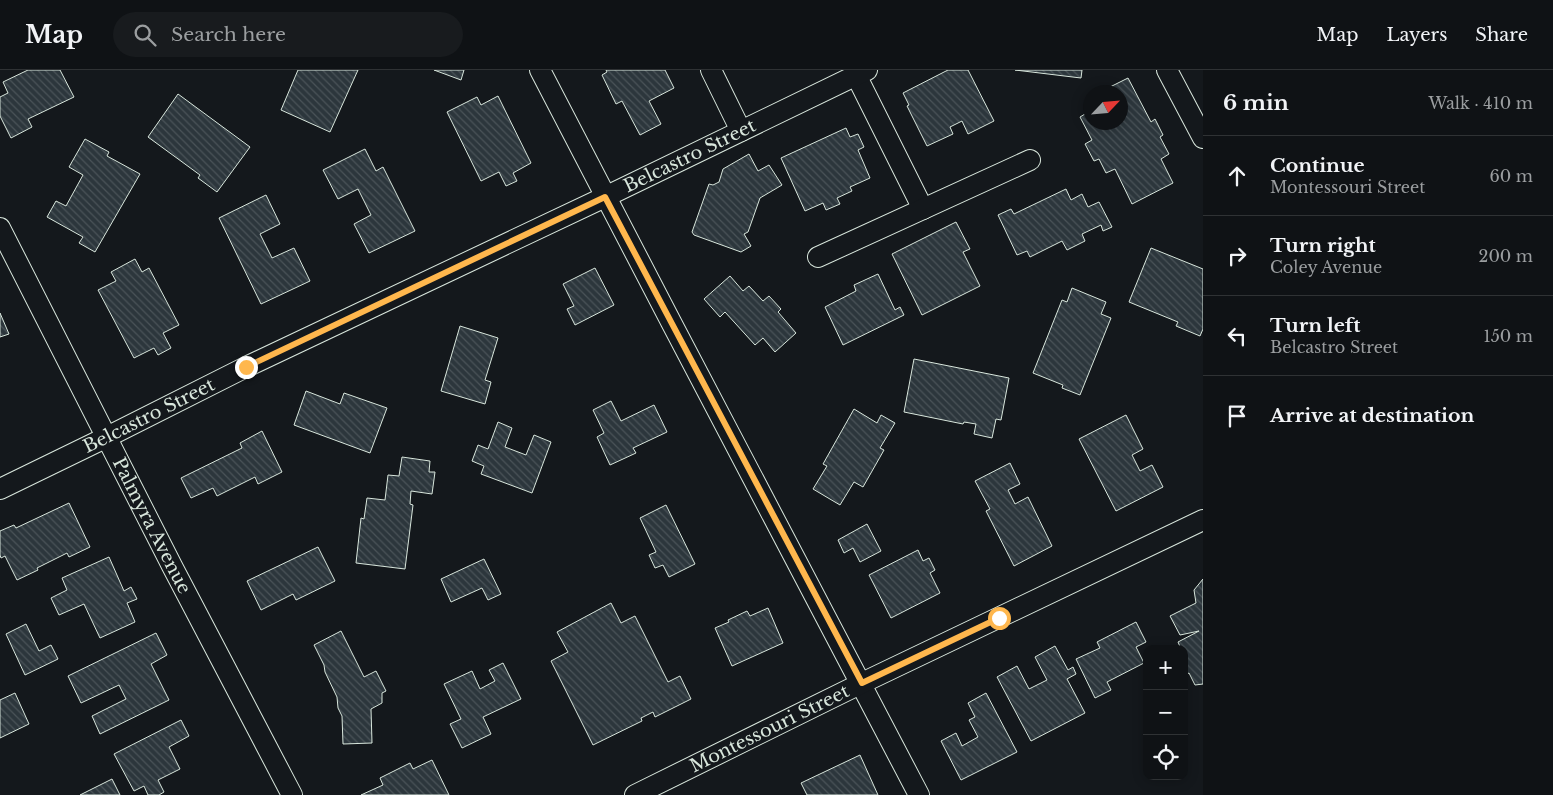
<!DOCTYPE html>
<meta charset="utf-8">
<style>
body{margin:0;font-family:"Libre Baskerville",serif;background:#181b1e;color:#f1f3f6}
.controls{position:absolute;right:15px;bottom:15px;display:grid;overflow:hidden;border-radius:10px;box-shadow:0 2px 12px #0003}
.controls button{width:45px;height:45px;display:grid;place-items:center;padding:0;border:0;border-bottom:1px solid #2f3234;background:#0f1215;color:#f1f3f6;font:25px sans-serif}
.compass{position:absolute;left:1083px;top:15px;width:45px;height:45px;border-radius:50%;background:#0f1215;box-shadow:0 2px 12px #0003;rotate:64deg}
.stop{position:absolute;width:15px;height:15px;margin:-11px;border:4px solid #ffb74d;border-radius:50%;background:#fff}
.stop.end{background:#ffb74d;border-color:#fff;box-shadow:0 1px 5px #0008}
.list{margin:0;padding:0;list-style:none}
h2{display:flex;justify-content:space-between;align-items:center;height:65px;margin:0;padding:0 20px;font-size:21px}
h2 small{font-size:16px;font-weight:400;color:#9b9ea0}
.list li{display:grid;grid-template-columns:32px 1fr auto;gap:15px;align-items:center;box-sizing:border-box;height:80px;padding:0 20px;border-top:1px solid #2f3234}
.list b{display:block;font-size:19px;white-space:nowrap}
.list p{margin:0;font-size:16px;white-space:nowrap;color:#9b9ea0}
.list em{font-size:16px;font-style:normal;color:#9b9ea0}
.icon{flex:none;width:28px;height:28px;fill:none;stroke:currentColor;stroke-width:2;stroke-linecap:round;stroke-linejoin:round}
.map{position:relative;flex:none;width:1203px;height:725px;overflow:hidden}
header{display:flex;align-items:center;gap:30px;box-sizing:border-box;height:70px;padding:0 25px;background:#0f1215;border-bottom:1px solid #2f3234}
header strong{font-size:24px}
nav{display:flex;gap:28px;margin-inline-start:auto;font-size:18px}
.search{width:350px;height:45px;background:#181b1e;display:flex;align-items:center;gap:12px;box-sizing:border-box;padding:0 18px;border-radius:28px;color:#9b9ea0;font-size:19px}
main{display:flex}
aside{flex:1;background:#0f1215}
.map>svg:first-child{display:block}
.building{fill:url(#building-back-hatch);stroke:#d8e6dc}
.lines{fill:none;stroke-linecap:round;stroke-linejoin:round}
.minor-casing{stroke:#d8e6dc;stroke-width:22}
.minor{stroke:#14181c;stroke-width:20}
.route{stroke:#ffb74d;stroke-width:6}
.labels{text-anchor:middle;stroke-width:4;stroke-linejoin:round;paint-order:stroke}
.street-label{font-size:18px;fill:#d8e6dc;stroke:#14181c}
</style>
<header>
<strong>Map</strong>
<div class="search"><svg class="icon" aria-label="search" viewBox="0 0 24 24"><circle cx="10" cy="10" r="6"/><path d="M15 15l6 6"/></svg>Search here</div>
<nav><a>Map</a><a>Layers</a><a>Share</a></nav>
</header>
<main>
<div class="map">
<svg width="1203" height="725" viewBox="0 0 1203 725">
<defs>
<pattern id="building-back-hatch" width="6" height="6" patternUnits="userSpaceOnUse" patternTransform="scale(1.25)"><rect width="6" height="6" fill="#2c363c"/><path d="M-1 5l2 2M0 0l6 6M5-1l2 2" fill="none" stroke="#4a5358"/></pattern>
</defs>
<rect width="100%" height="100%" fill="#14181c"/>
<g class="building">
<polygon points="28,0 60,0 74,27 28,49 32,57 11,68 0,46 0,27 8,23 3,12"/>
<polygon points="298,0 358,0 330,62 281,40"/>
<polygon points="434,0 464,0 461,10"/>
<polygon points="606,0 665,0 674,18 649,31 661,54 640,65 622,31 616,34 602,5 607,2"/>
<polygon points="948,0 968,0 994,51 968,64 962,51 950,57 953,64 927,76 907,36 909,35 903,23"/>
<polygon points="1015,0 1082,0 1081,8"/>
<polygon points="1128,8 1151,52 1155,49 1163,65 1160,67 1169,84 1161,89 1173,113 1132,134 1115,99 1106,103 1099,89 1094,91 1085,74 1092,70 1080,47 1090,41 1090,52 1120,52 1120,22 1100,22"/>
<polygon points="178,24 250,77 217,122 198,108 200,105 148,67"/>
<polygon points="498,26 531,93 513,103 517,111 506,116 499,102 481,111 447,42 477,27 481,35"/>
<polygon points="846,58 850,67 858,64 864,77 858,80 870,108 850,117 852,121 837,128 840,134 826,140 823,133 805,141 781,88"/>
<polygon points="85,69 109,82 107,86 140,104 95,182 79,173 83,167 47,147 56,131 66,136 83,105 69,97"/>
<polygon points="365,79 376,101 383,97 415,161 369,183 354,154 371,145 358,119 338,129 323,100"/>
<polygon points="749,84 758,101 769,95 782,115 760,128 748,162 744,164 751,176 741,182 694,165 692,162 709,114 713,115 719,112 723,99"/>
<polygon points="1066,119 1071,130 1082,124 1088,137 1099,132 1112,157 1103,161 1101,155 1082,164 1085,171 1067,180 1062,171 1030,187 1027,181 1017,185 998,145 1011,139 1014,144"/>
<polygon points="266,125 280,154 260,164 272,188 294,178 310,211 261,234 219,148"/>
<polygon points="956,152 970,179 963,182 980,216 922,245 892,184"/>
<polygon points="1151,178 1203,199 1203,259 1200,266 1176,256 1178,252 1129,232"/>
<polygon points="135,189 142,202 149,198 179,255 163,263 171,278 158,285 154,278 134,288 98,220 116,211 111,202"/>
<polygon points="595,198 614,235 575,255 567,239 574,236 563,214"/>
<polygon points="878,204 895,240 900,237 904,245 843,275 825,237 856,221 854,215"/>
<polygon points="730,206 743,221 749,216 763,231 769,226 781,239 778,242 796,263 775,282 763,268 755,275 725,242 720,247 704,229"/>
<polygon points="1072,218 1106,232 1101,244 1111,248 1080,325 1062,318 1063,315 1033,303 1062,230 1067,232"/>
<polygon points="0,243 9,264 0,267"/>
<polygon points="460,256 498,268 485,310 491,312 485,334 441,321"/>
<polygon points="914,289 1009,308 1001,350 996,349 992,368 974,364 976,354 964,352 963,354 904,342"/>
<polygon points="306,321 340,334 344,323 387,338 370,383 294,355"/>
<polygon points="611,331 621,351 654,335 667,362 633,378 636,383 610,395 597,367 604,363 593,340"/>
<polygon points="854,339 877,353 881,345 895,353 880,378 884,380 863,417 854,412 840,435 813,419 827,396 823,394"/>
<polygon points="1126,345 1143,379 1132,385 1140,401 1152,395 1163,417 1116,441 1079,369"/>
<polygon points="498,352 512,358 505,377 526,385 534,365 551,372 532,423 481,404 484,396 472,391 478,375 488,379"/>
<polygon points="262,361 282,402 258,414 255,407 217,426 213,418 191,428 181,408 242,378 240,373"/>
<polygon points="402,387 430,391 429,402 435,402 432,424 411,421 410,434 413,435 405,499 356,493 361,448 364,449 367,428 385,430 388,405 399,406"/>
<polygon points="1010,393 1020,414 1008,420 1015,434 1028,427 1052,476 1014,496 986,441 990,439 975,411"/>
<polygon points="69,433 90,477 69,487 67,483 37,498 38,500 17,510 5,486 1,488 0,485 0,461 14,455 16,458"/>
<polygon points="666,435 695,494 669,507 663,495 655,498 649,485 656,482 640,448"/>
<polygon points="867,454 881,481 860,492 853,478 844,483 838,470"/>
<polygon points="318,477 335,511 296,530 293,524 261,540 247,511"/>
<polygon points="918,480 923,491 929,488 935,500 930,503 940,523 891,548 869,505"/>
<polygon points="109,487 124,521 131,517 137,529 127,533 135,552 100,568 84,534 59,545 51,528 67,520 62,508"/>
<polygon points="484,489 501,524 488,530 482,518 451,532 441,509"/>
<polygon points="1203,509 1203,614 1195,615 1189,603 1184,606 1184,579 1181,579 1178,572 1199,561 1180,565 1170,546 1196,533 1194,520"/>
<polygon points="611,533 621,553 635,546 668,612 680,606 691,629 655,647 653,642 641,648 642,651 593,675 551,591 568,582 557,562"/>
<polygon points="768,538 783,573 732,596 715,558 729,552 728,550 747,541 750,546"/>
<polygon points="1136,552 1146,572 1136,577 1144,593 1107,612 1111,620 1095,628 1076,589 1100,578 1097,572"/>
<polygon points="26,554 39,581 51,575 58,589 25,605 6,564"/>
<polygon points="341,561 364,607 376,601 386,621 382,623 382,633 371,639 372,673 343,674 342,646 338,638 337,627 325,602 324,595 314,575"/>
<polygon points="156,563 167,585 151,594 169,630 100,664 92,646 126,629 119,615 81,633 68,606"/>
<polygon points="1055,576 1068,600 1073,597 1076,604 1067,609 1085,643 1031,671 997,607 1017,596 1029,619 1047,610 1035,587"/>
<polygon points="503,593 521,629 483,647 491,664 462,678 450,654 461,649 444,614 472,601 480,619 495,611 489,600"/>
<polygon points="15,623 29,654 0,668 0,630"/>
<polygon points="986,623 1017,682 961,710 941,671 956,663 962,676 978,667 969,650 975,647 968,633"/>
<polygon points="181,650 189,666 169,677 180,699 158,710 164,722 159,725 148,725 144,716 134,721 114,684"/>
<polygon points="860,685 878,725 807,725 801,713"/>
<polygon points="432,690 449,725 361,725 383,715 380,708 410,693 413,699"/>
<polygon points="112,709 120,725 80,725"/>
</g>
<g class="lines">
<g class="minor-casing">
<g id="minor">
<polyline points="540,0 671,252 919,725"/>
<polyline points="711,0 741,61"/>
<polyline points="1167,0 1203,68"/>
<polyline points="856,5 923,139"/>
<path id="s1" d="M0 158 172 496 292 725"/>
<polyline points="818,187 1030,90"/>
<path id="s2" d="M0 419 107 367 246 297 605 127 867 0"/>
<path id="s3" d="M635 725 862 613 1203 450"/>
</g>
</g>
<use href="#minor" class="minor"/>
</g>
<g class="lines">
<polyline class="route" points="246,297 605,127 862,613 999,548"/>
</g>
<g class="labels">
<g class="street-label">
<text dy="6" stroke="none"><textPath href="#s2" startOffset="766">Belcastro Street</textPath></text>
<text dy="6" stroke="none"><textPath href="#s2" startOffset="166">Belcastro Street</textPath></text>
<text dy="6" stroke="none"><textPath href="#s1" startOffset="334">Palmyra Avenue</textPath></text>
<text dy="6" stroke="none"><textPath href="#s3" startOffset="150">Montessouri Street</textPath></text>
</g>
</g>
</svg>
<div class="controls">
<button>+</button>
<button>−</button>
<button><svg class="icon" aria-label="locate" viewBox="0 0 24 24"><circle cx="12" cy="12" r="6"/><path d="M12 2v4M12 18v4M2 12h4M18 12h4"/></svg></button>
</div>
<svg class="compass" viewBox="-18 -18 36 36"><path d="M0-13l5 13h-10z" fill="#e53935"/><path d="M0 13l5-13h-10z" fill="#9b9ea0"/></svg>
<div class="stop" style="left:999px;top:548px"></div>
<div class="stop end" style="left:246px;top:297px"></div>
</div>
<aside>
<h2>6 min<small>Walk · 410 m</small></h2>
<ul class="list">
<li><svg class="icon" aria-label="ahead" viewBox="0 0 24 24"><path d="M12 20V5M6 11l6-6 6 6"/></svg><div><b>Continue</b><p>Montessouri Street</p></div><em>60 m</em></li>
<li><svg class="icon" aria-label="right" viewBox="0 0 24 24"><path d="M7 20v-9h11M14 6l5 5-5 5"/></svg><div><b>Turn right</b><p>Coley Avenue</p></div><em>200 m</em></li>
<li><svg class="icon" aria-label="left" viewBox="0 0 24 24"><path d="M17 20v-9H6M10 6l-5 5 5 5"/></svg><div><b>Turn left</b><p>Belcastro Street</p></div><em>150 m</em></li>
<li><svg class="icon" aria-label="arrive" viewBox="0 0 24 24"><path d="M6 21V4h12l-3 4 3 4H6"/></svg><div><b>Arrive at destination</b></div></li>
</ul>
</aside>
</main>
